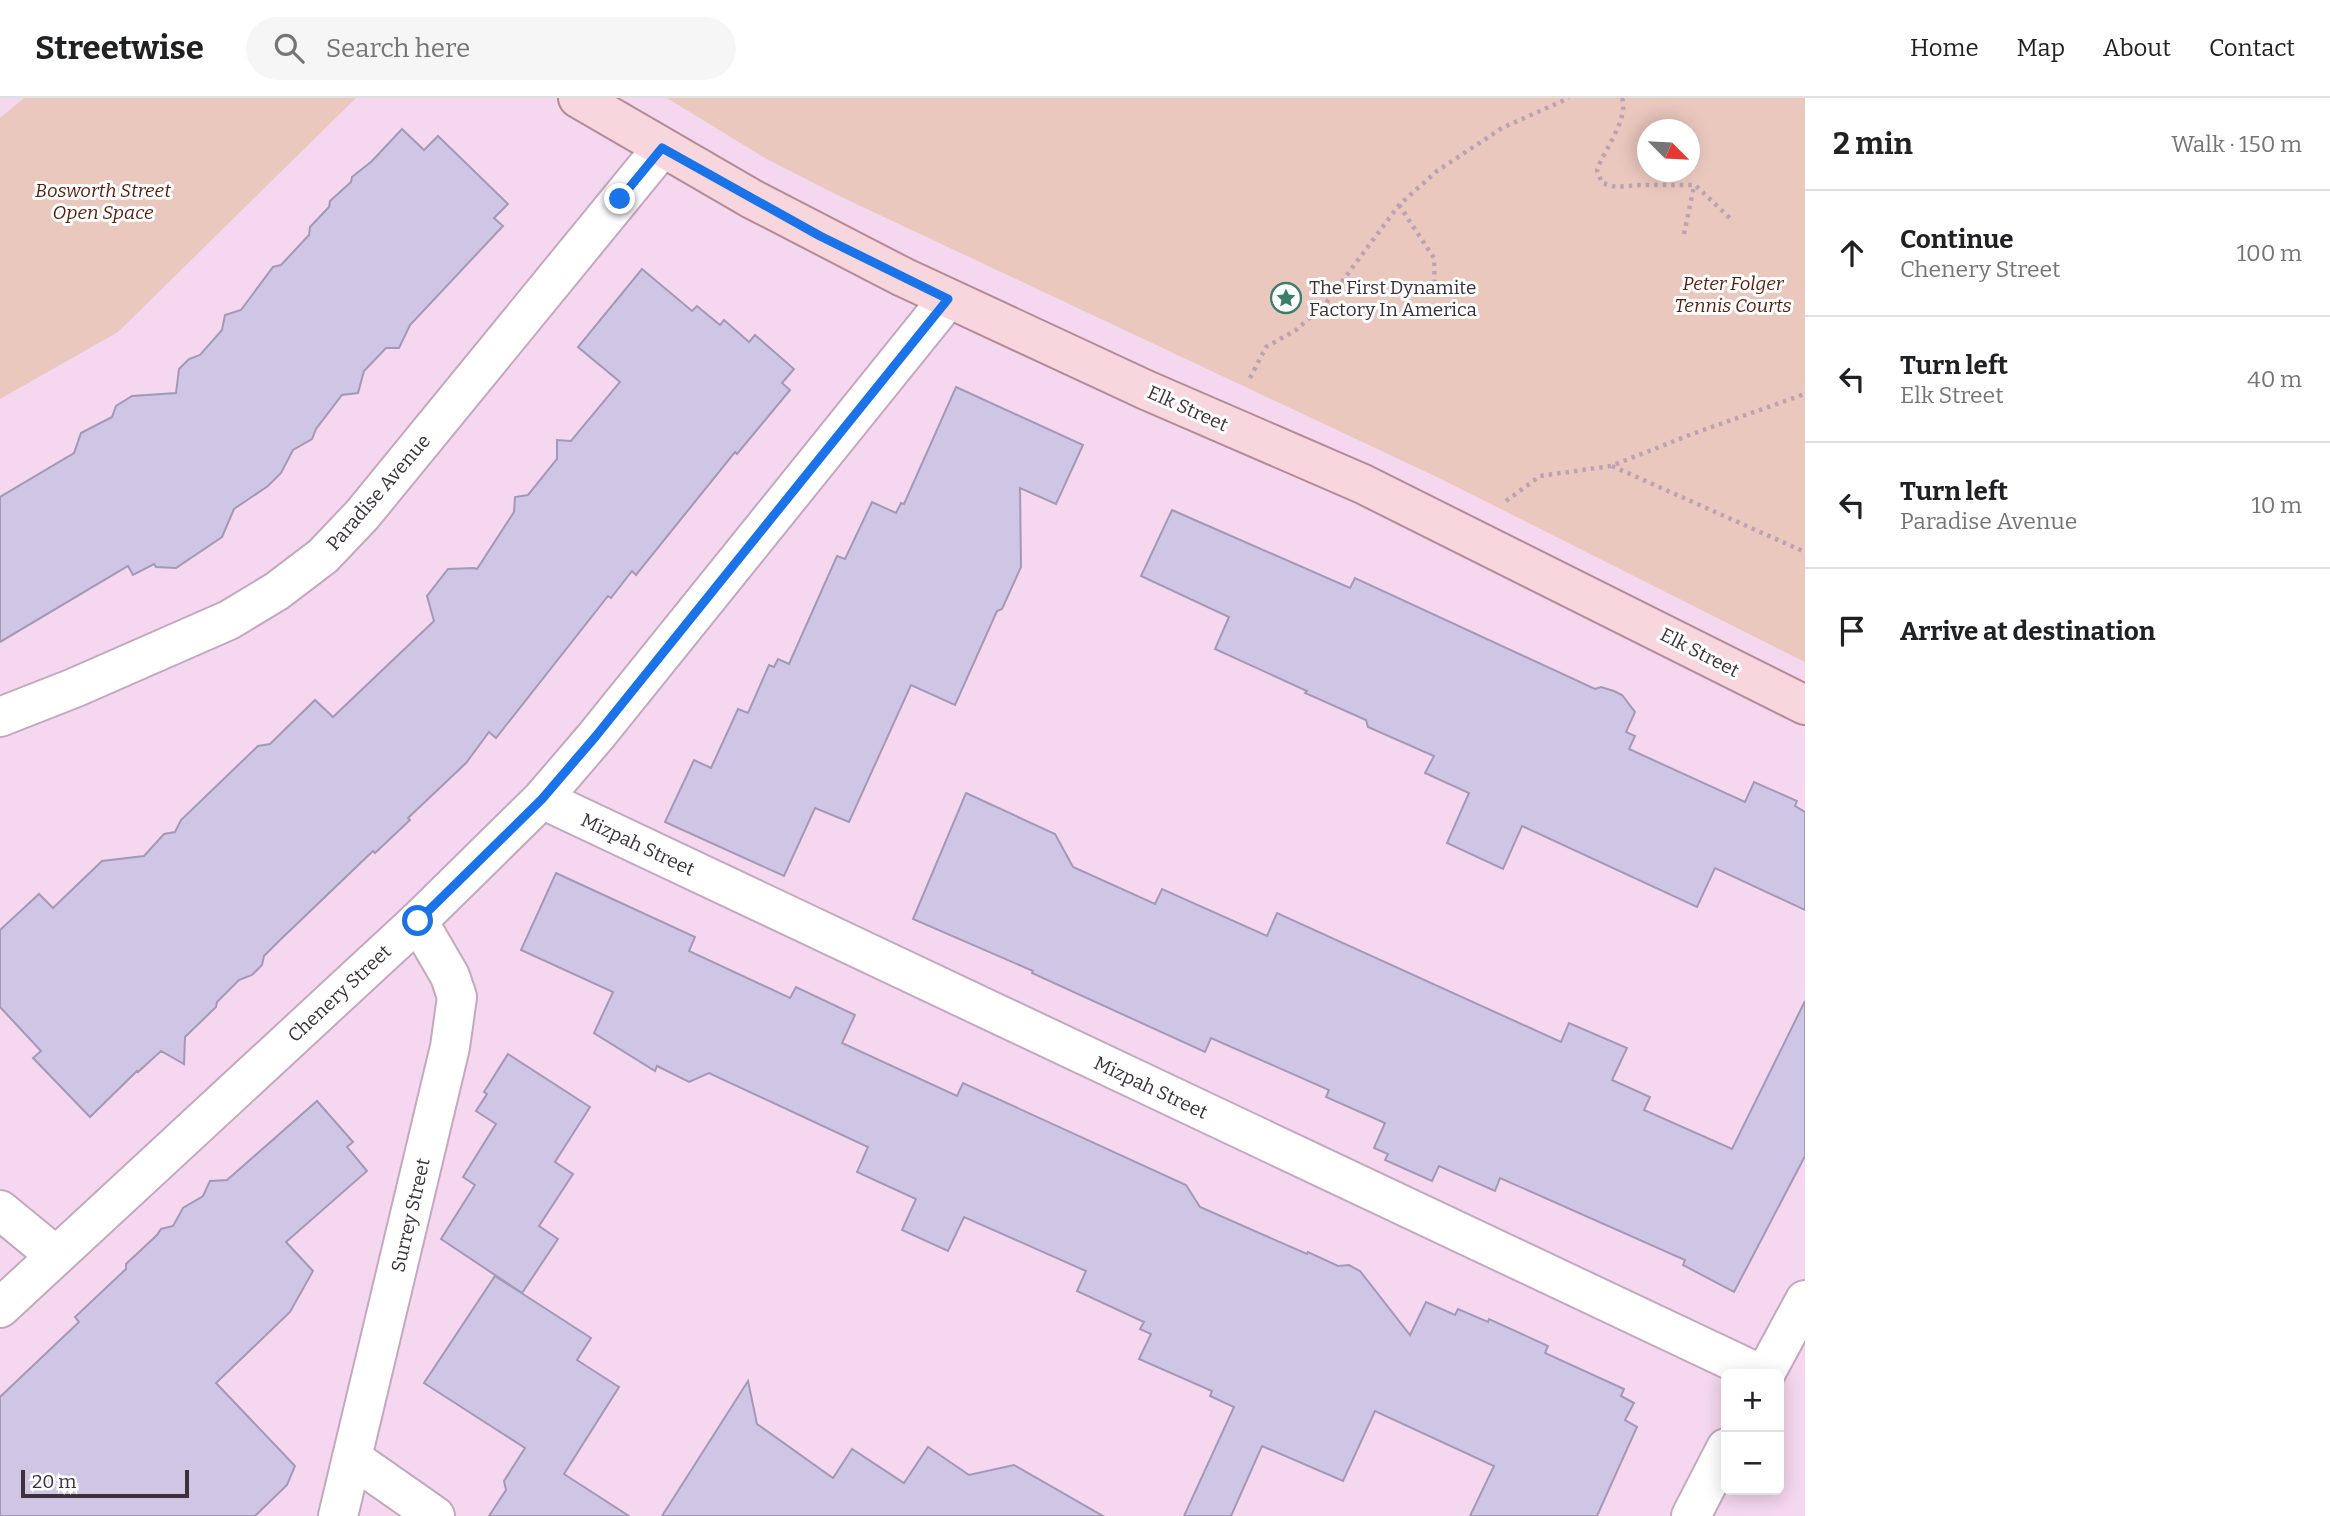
<!DOCTYPE html>
<meta charset="utf-8">
<style>
body{margin:0;font-family:Bitter,serif;background:#f6f6f6;color:#202124}
.controls{position:absolute;right:21px;bottom:21px;display:grid;overflow:hidden;border-radius:10px;box-shadow:0 4px 18px #0003}
.controls button{width:63px;height:63px;display:grid;place-items:center;padding:0;border:0;border-bottom:2px solid #e0e0e0;background:#fff;color:#202124;font:35px sans-serif}
.compass{position:absolute;left:1637px;top:21px;width:63px;height:63px;border-radius:50%;background:#fff;box-shadow:0 4px 18px #0003;rotate:114deg}
.scale{position:absolute;left:21px;bottom:18px;width:168px;box-sizing:border-box;padding-left:7px;border:4px solid #3c313a;border-top:0;font-size:19px;line-height:24px;white-space:nowrap;color:#3c313a;-webkit-text-stroke:5px #fff;paint-order:stroke}
.stop{position:absolute;width:21px;height:21px;margin:-16px;border:5px solid #1a73e8;border-radius:50%;background:#fff}
.stop.end{background:#1a73e8;border-color:#fff;box-shadow:0 2px 7px #0008}
.list{margin:0;padding:0;list-style:none}
h2{display:flex;justify-content:space-between;align-items:center;height:91px;margin:0;padding:0 28px;font-size:30px}
h2 small{font-size:23px;font-weight:400;color:#757577}
.list li{display:grid;grid-template-columns:46px 1fr auto;gap:21px;align-items:center;box-sizing:border-box;height:126px;padding:0 28px;border-top:2px solid #e0e0e0}
.list b{display:block;font-size:26px;white-space:nowrap}
.list p{margin:0;font-size:23px;white-space:nowrap;color:#757577}
.list em{font-size:23px;font-style:normal;color:#757577}
.icon{flex:none;width:38px;height:38px;fill:none;stroke:currentColor;stroke-width:2;stroke-linecap:round;stroke-linejoin:round}
.map{position:relative;flex:none;width:1805px;height:1418px;overflow:hidden}
header{display:flex;align-items:center;gap:42px;box-sizing:border-box;height:98px;padding:0 35px;background:#fff;border-bottom:2px solid #e0e0e0}
header strong{font-size:33px}
nav{display:flex;gap:38px;margin-inline-start:auto;font-size:24px}
.search{width:490px;height:63px;background:#f6f6f6;display:flex;align-items:center;gap:18px;box-sizing:border-box;padding:0 24px;border-radius:38px;color:#757577;font-size:26px}
main{display:flex}
aside{flex:1;background:#fff}
.map>svg:first-child{display:block}
.green{fill:#ebc8be;fill-rule:evenodd}
.building{fill:#cfc5e4;stroke:#a399b7;stroke-width:2}
.lines{fill:none;stroke-linecap:round;stroke-linejoin:round}
.minor-casing{stroke:#c4a8bf;stroke-width:42}
.major-casing{stroke:#b48a95;stroke-width:42}
.path{stroke:#bba3b6;stroke-width:4.5;stroke-dasharray:3.5 5;stroke-linecap:butt}
.minor{stroke:#fff;stroke-width:38}
.major{stroke:#f8d6dd;stroke-width:38}
.route{stroke:#1a73e8;stroke-width:9}
.labels{text-anchor:middle;stroke-width:6;stroke-linejoin:round;paint-order:stroke}
.park-label{font-size:19px;font-style:italic;fill:#5a1d0c;stroke:#fff}
.poi-label{font-size:19px;fill:#3c313a;stroke:#fff;text-anchor:start}
.street-label{font-size:19px;fill:#3c313a;stroke:#fff}
</style>
<header>
<strong>Streetwise</strong>
<div class="search"><svg class="icon" aria-label="search" viewBox="0 0 24 24"><circle cx="10" cy="10" r="6"/><path d="M15 15l6 6"/></svg>Search here</div>
<nav><a>Home</a><a>Map</a><a>About</a><a>Contact</a></nav>
</header>
<main>
<div class="map">
<svg width="1805" height="1418" viewBox="0 0 1805 1418">
<rect width="100%" height="100%" fill="#f5d7ef"/>
<g class="green">
<polygon points="24,0 356,0 118,234 0,301 0,20"/>
<path d="M667 0H1805V564L1441 381 833 95 765 60ZM1647 32H1689V74H1647Z"/>
</g>
<g class="building">
<polygon points="402,31 424,52 438,38 508,106 494,120 503,128 410,227 399,250 386,250 364,273 358,295 342,297 316,331 312,341 293,352 281,375 268,388 234,411 222,439 176,470 156,469 154,466 133,477 128,468 0,544 0,399 74,355 81,335 112,319 116,308 132,298 176,295 179,271 189,261 200,257 222,232 225,217 241,212 273,169 281,167 309,137 310,129 329,109 330,103 351,84 352,79 372,63"/>
<polygon points="642,171 692,213 697,208 720,227 724,222 749,244 755,237 794,271 782,285 790,292 737,356 735,354 636,477 632,473 611,500 608,498 496,640 489,634 466,665 408,720 410,722 375,755 373,753 279,843 264,858 262,867 252,877 239,882 217,904 216,909 185,939 184,966 161,953 138,974 137,973 90,1019 33,960 41,953 0,909 0,832 39,796 53,810 102,763 144,758 164,736 175,734 181,722 258,648 270,646 315,602 333,619 434,523 427,498 448,471 474,470 477,471 514,414 515,399 528,397 557,361 557,342 571,343 620,284 578,249"/>
<polygon points="956,289 1083,347 1056,406 1020,390 1021,469 1002,511 997,513 955,607 911,587 849,724 815,710 784,778 665,724 694,662 711,670 738,611 748,615 769,567 774,569 778,561 789,566 837,458 845,461 872,404 896,415 901,405 904,406"/>
<polygon points="1172,412 1350,490 1355,480 1595,591 1601,589 1614,593 1622,597 1635,614 1626,634 1635,638 1629,651 1745,704 1754,684 1797,703 1795,708 1805,714 1805,812 1715,770 1697,809 1522,728 1503,771 1447,745 1469,695 1425,675 1434,658 1368,629 1366,622 1305,595 1307,593 1215,551 1229,519 1141,478"/>
<polygon points="966,695 1055,736 1073,769 1155,806 1162,791 1267,838 1277,815 1561,944 1569,925 1627,950 1612,982 1650,999 1644,1012 1732,1051 1805,903 1805,1058 1734,1194 1683,1167 1685,1162 1500,1080 1495,1093 1439,1068 1432,1083 1385,1062 1388,1056 1374,1050 1385,1025 1326,999 1329,992 1211,940 1205,954 1032,875 1033,873 913,821"/>
<polygon points="556,775 695,839 689,853 790,900 796,889 855,917 842,945 957,998 963,985 1186,1087 1200,1109 1307,1156 1308,1154 1338,1168 1349,1167 1360,1173 1410,1237 1426,1204 1455,1217 1458,1211 1488,1224 1489,1221 1548,1248 1545,1255 1624,1291 1621,1298 1634,1305 1625,1322 1637,1329 1597,1418 1470,1418 1494,1368 1375,1313 1343,1383 1262,1348 1231,1418 1184,1418 1234,1309 1210,1298 1212,1293 1139,1261 1151,1236 1140,1231 1144,1224 1077,1193 1086,1173 964,1119 948,1153 902,1132 916,1101 857,1074 868,1049 709,975 689,984 657,968 655,973 594,935 613,894 521,852"/>
<polygon points="508,956 590,1009 555,1064 573,1076 539,1128 558,1141 522,1195 441,1141 475,1087 463,1079 496,1026 476,1013 487,996 484,994"/>
<polygon points="317,1003 353,1044 347,1049 367,1073 286,1144 313,1173 290,1214 216,1285 295,1368 287,1387 255,1418 0,1418 0,1299 79,1224 75,1219 126,1171 126,1166 157,1137 161,1131 173,1128 183,1110 203,1098 210,1083 227,1082"/>
<polygon points="495,1178 591,1240 577,1262 619,1289 564,1376 629,1418 489,1418 506,1392 504,1383 525,1350 424,1285"/>
<polygon points="748,1283 757,1326 833,1380 852,1351 904,1385 928,1349 969,1377 1014,1367 1103,1418 662,1418"/>
</g>
<g class="lines">
<g class="minor-casing">
<g id="minor">
<polyline points="0,619 74,590 229,522 277,493 323,458 362,417 662,50"/>
<polyline points="542,701 1760,1276"/>
<polyline points="0,1112 56,1158"/>
<polyline points="0,1210 418,823 542,701 596,638 948,201"/>
<polyline points="1765,1276 1805,1202"/>
<polyline points="352,1360 435,1418"/>
<polyline points="338,1418 450,949 457,899 450,878 418,823"/>
<polyline points="1691,1418 1726,1350"/>
</g>
</g>
<g class="major-casing">
<polyline id="major" points="578,0 752,101 903,179 1146,292 1363,386 1805,607"/>
</g>
<g class="path">
<path d="M1622 0C1629 21 1604 52 1597 72L1602 85 1616 89 1640 87H1695L1732 122"/>
<polyline points="1399,107 1434,160 1435,197"/>
<polyline points="1684,136 1694,88"/>
<polyline points="1250,280 1266,249 1296,232 1326,205 1399,107 1437,73 1502,30 1569,0"/>
<polyline points="1612,368 1805,454"/>
<polyline points="1506,403 1540,378 1611,368 1692,336 1805,296"/>
</g>
<use href="#minor" class="minor"/>
<use href="#major" class="major"/>
</g>
<g class="lines">
<polyline class="route" points="418,823 542,701 596,638 948,201 820,138 662,50 620,101"/>
</g>
<defs>
<g id="sight-ring" transform="scale(1.575)"><circle r="9.5" fill="#fff" stroke="#3d7d6b" stroke-width="1.5"/><path d="M0-6L1.8-2.2L6-1.7L2.9 1.2L3.7 5.4L0 3.3L-3.7 5.4L-2.9 1.2L-6-1.7L-1.8-2.2Z" fill="#3d7d6b"/></g>
</defs>
<g fill-rule="evenodd">
<use href="#sight-ring" x="1286" y="200"/>
</g>
<g class="labels">
<g class="park-label">
<text x="103" y="99">Bosworth Street<tspan x="103" dy="22">Open Space</tspan></text>
<text x="1733" y="192">Peter Folger<tspan x="1733" dy="22">Tennis Courts</tspan></text>
</g>
<g class="poi-label">
<text x="1309" y="196">The First Dynamite<tspan x="1309" dy="22">Factory In America</tspan></text>
</g>
<g class="street-label">
<text transform="translate(1188 310) rotate(24)" y="7">Elk Street</text>
<text transform="translate(378 394) rotate(-49)" y="7">Paradise Avenue</text>
<text transform="translate(1700 554) rotate(27)" y="7">Elk Street</text>
<text transform="translate(638 746) rotate(25)" y="7">Mizpah Street</text>
<text transform="translate(339 895) rotate(-43)" y="7">Chenery Street</text>
<text transform="translate(1151 989) rotate(25)" y="7">Mizpah Street</text>
<text transform="translate(410 1117) rotate(-77)" y="7">Surrey Street</text>
</g>
</g>
</svg>
<div class="controls">
<button>+</button>
<button>−</button>
</div>
<svg class="compass" viewBox="-18 -18 36 36"><path d="M0-13l5 13h-10z" fill="#e53935"/><path d="M0 13l5-13h-10z" fill="#757577"/></svg>
<div class="scale">20 m</div>
<div class="stop" style="left:418px;top:823px"></div>
<div class="stop end" style="left:620px;top:101px"></div>
</div>
<aside>
<h2>2 min<small>Walk · 150 m</small></h2>
<ul class="list">
<li><svg class="icon" aria-label="ahead" viewBox="0 0 24 24"><path d="M12 20V5M6 11l6-6 6 6"/></svg><div><b>Continue</b><p>Chenery Street</p></div><em>100 m</em></li>
<li><svg class="icon" aria-label="left" viewBox="0 0 24 24"><path d="M17 20v-9H6M10 6l-5 5 5 5"/></svg><div><b>Turn left</b><p>Elk Street</p></div><em>40 m</em></li>
<li><svg class="icon" aria-label="left" viewBox="0 0 24 24"><path d="M17 20v-9H6M10 6l-5 5 5 5"/></svg><div><b>Turn left</b><p>Paradise Avenue</p></div><em>10 m</em></li>
<li><svg class="icon" aria-label="arrive" viewBox="0 0 24 24"><path d="M6 21V4h12l-3 4 3 4H6"/></svg><div><b>Arrive at destination</b></div></li>
</ul>
</aside>
</main>
